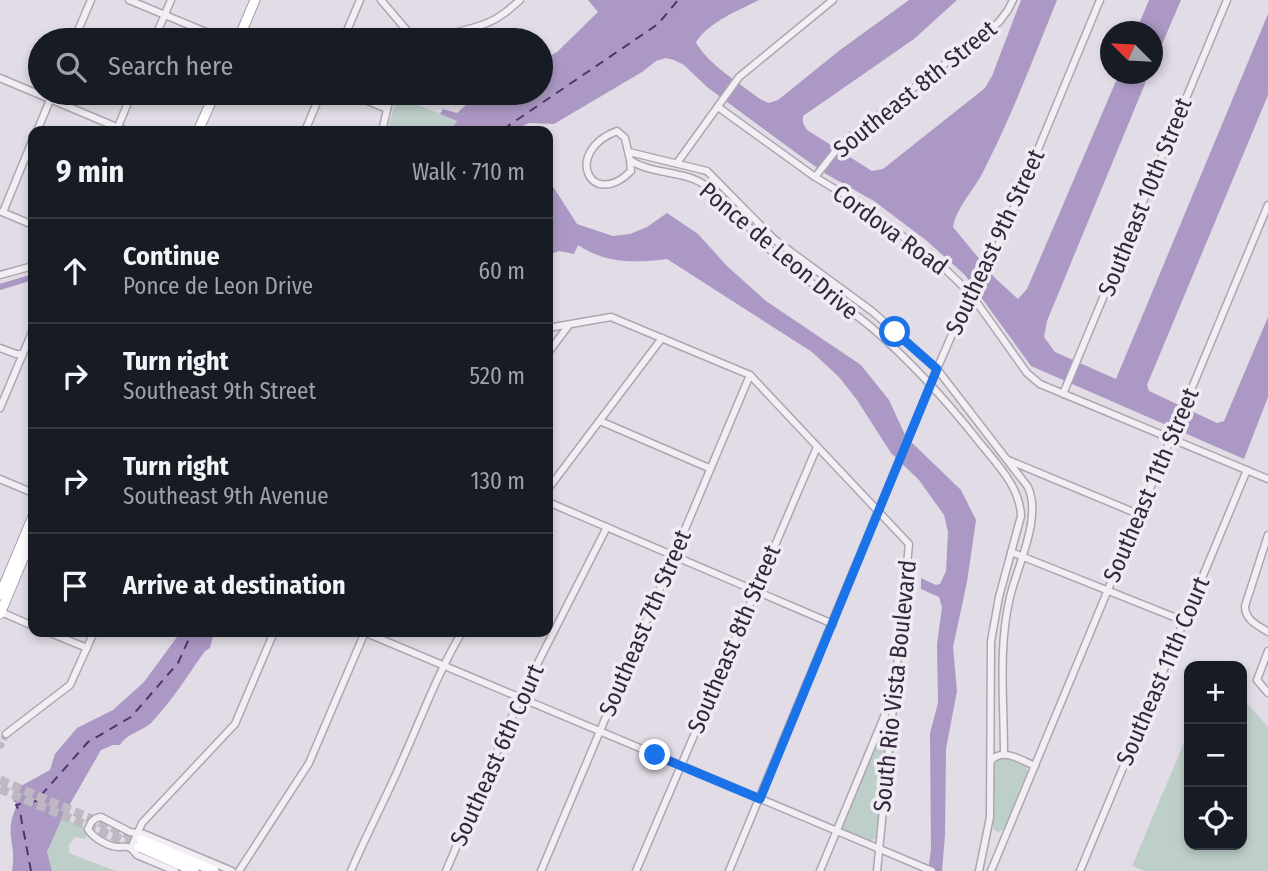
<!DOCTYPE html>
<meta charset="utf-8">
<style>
body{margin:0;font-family:"Fira Sans Condensed",sans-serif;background:#20242c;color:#f1f3f6}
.controls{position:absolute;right:21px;bottom:21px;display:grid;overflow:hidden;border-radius:14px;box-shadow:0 4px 10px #0003}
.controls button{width:63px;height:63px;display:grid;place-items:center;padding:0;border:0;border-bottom:2px solid #363941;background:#171b24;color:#f1f3f6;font:35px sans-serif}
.compass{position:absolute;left:1100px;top:21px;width:63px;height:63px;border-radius:50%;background:#171b24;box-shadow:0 4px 10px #0003;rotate:294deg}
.stop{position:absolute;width:21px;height:21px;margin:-16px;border:5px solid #1a73e8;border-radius:50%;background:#fff}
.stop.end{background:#1a73e8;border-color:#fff;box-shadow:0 2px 7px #0008}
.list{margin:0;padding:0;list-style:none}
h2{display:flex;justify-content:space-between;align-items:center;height:91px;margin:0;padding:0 28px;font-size:30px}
h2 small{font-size:23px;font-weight:400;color:#9ea1a6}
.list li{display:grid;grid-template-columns:46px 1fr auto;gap:21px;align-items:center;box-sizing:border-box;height:105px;padding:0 28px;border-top:2px solid #363941}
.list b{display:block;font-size:26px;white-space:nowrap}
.list p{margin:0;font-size:23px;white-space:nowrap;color:#9ea1a6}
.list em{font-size:23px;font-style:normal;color:#9ea1a6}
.icon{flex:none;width:38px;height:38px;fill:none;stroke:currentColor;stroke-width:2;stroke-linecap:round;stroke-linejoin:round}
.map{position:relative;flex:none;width:1268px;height:871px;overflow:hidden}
.search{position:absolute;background:#171b24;box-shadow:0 4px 10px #0003;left:28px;top:28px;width:525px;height:77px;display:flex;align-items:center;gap:18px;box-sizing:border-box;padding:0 24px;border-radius:38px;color:#9ea1a6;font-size:26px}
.panel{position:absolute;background:#171b24;box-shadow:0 4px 10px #0003;left:28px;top:126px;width:525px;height:511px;border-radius:14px}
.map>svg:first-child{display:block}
.green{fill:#becfc9}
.water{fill:#ac98c4}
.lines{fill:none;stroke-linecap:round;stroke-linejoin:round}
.canal{stroke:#ac98c4;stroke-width:6}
.ferry{stroke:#4f336c;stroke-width:2;stroke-dasharray:9 7;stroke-linecap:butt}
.minor-tunnel{stroke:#beb8c3;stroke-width:6;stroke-dasharray:6 3;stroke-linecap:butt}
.primary-tunnel{stroke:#beb8c3;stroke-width:9;stroke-dasharray:9 4.5;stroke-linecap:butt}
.minor-casing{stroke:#aca6b2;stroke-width:9}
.primary-casing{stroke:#a79cb0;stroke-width:11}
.minor{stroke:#f2eef4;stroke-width:6}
.primary{stroke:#fff;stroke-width:9}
.route{stroke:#1a73e8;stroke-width:9}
.labels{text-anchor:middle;stroke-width:7;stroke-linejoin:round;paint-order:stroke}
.street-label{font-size:24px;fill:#32273b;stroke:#efebf3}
</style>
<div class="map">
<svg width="1268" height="871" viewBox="0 0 1268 871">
<rect width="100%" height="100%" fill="#e1dce5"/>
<g class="green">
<polygon points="397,96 457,121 450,131 387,131"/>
<polygon points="1242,698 1268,727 1268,871 1145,871 1132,866 1189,731 1189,845 1242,845"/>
<polygon points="886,727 889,731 878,837 870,841 843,831 842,826 881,729"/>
<polygon points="1004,757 1025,766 1029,773 1006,828 998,832 994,830 992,824 992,766 995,759"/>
<polygon points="62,818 85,827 87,836 85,839 75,837 69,845 69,853 115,871 52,871 47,852"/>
</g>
<g class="water">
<path d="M588 0H759C738 11 710 21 696 42 704 61 743 86 760 99L769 103 778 100 840 50 909 0H957L914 39 803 116V123L807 130 872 171 883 169 985 88 992 76 1021 0H1057C1034 57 1012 115 984 170 975 189 957 206 953 227L995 278 1018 299 1027 289 1119 74H1149L1047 321 1044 337 1055 352 1116 379 1268 14V95L1147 385 1149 391 1217 423 1224 421 1268 317V397L1244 459 1031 366 965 275 927 241 874 201 826 174 799 155 707 87 684 65 674 60 666 58 656 61 642 72 554 124 529 123 521 127 519 131H450L457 121 440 114 443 109 457 113 476 96 474 93H541V61L557 52 598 12Z"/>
<polygon points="1149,0 1181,0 1153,65 1152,32 1136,31"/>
<path d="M548 185 554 188 577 224 613 236 630 234 647 227 667 213 698 234 727 266 766 301 861 365 889 400 906 437 961 490 976 520 967 582 953 647 957 691 946 749 945 835 942 871H928L931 850 930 733 938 703 937 644 942 607 939 597 921 589V578L936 585 940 584 946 571 948 532 944 515 919 480 891 453 857 400 839 377 812 352 667 259C635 263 607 264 578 245L574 254 559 251 548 255Z"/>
<path d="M177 632H214L210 648 205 651C188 675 172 701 151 723 141 732 127 733 120 745H113L101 750 62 818 47 852 52 871H12C17 842 3 835 17 805L13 800 21 786 50 770 55 754 77 728 113 710 144 682 177 637Z"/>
</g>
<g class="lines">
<polyline class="canal" points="0,287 33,277"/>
<g class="ferry">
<polyline points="505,131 508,126 658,24 678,0"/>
<polyline points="31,871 20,812 16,805 36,801 88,742 131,717 178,663 192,632"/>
</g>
<polyline class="minor-tunnel" points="0,748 6,734"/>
<g class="primary-tunnel">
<polyline points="0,780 141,840"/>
<polyline points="0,789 139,847"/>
</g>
<g class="minor-casing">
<g id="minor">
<polyline points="129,0 225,40"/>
<polyline points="381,0 415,40"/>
<polyline points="74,40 91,0"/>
<polyline points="154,40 171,0"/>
<polyline points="343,40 360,0"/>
<path d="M438 40C453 31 471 30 487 23 500 18 510 9 520 0"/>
<polyline points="0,78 126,131"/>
<polyline points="349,93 387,109"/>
<polyline points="718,107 815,177 860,204 942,266 970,293 1027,373 1040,384 1268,479"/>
<polyline points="117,129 132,93"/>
<polyline points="37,131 53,93"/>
<polyline points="305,131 321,93"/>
<polyline points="382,131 391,93"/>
<path d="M629 152 707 171 775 240 873 312 937 369 1028 487C1042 518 1018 564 1010 597 998 647 1004 702 1004 754"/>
<path d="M630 160 631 171C591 211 562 152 617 131L625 138 630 160C652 175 683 170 705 185 734 205 754 237 781 260 810 283 842 303 871 327 913 363 946 400 980 443 997 464 1020 487 1021 516L999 597 991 641 990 817 979 871"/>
<polyline points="677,163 739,77 833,0"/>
<polyline points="815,177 841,144 999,22 1008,10 1013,0"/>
<polyline points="2,212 33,225"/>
<polyline points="3,212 33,139"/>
<polyline points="0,275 33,266"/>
<polyline points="548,328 611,317 750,375 909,544 877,871"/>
<polyline points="0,348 16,354 23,354"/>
<polyline points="548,353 569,325"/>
<polyline points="1063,394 1227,0"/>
<polyline points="0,408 33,330"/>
<polyline points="600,421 709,468"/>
<polyline points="1008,460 1138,514"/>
<polyline points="0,479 33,493"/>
<polyline points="548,489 662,338"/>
<polyline points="548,502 833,624"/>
<path d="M1268 535 1245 606C1245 620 1257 625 1268 632"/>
<polyline points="1011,552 1184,621"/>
<polyline points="1,612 33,626"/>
<polyline points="48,632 87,648"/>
<polyline points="364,632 932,871"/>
<polyline points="1268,651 1257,680 1268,693"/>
<polyline points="6,734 70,685 94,632"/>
<path d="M991 761C1002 747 1021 760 1035 766"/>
<polyline points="131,848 142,823 235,724 274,632"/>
<path d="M131 848C127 846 124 847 119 847 109 847 93 838 88 829 91 822 93 818 101 817L130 832 144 834 232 871"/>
<polyline points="131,848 137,855 175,871"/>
<polyline points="239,871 309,763 365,632"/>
<path d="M351 871C366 835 385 800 401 763 421 719 437 674 462 632"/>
<polyline points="446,871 520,698 607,527"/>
<polyline points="541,871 750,375"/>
<polyline points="636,871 817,447"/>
<polyline points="729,871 937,369 970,293 990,265 1100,0"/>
<polyline points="820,871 893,695"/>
<polyline points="991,871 1268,205"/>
<polyline points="1080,871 1247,470"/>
</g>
</g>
<g class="primary-casing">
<g id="primary">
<polyline points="238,40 255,0"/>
<polyline points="198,131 215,93"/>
<polyline points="0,595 33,516"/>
<polyline points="0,614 33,535"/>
<polyline points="141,840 214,871"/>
<polyline points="139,847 194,871"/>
</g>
</g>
<use href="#minor" class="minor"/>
<use href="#primary" class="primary"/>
</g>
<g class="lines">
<polyline class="route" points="655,755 760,799 937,369 895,332"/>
</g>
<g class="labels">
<g class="street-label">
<text transform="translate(915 89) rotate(-39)" y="8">Southeast 8th Street</text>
<text transform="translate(1145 197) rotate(-68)" y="8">Southeast 10th Street</text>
<text transform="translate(890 230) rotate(36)" y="8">Cordova Road</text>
<text transform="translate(995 242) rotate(-65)" y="8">Southeast 9th Street</text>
<text transform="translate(779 251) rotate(40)" y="8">Ponce de Leon Drive</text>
<text transform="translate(1151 485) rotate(-67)" y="8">Southeast 11th Street</text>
<text transform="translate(645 623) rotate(-67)" y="8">Southeast 7th Street</text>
<text transform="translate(734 639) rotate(-67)" y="8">Southeast 8th Street</text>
<text transform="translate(1163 671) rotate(-67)" y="8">Southeast 11th Court</text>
<text transform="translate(895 686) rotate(-84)" y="8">South Rio Vista Boulevard</text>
<text transform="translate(497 755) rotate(-66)" y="8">Southeast 6th Court</text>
</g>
</g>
</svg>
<div class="controls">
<button>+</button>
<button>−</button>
<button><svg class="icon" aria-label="locate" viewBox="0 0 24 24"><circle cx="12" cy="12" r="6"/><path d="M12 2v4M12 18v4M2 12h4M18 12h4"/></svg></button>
</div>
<svg class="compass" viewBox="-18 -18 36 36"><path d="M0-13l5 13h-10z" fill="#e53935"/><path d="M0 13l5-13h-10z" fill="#9ea1a6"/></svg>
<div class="stop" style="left:895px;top:332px"></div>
<div class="stop end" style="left:655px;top:755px"></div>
<div class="search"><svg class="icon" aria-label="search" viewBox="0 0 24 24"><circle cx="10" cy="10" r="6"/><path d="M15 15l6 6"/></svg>Search here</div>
<section class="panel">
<h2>9 min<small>Walk · 710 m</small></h2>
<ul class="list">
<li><svg class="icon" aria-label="ahead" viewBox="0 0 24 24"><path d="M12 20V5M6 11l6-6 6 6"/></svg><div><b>Continue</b><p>Ponce de Leon Drive</p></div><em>60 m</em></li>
<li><svg class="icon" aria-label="right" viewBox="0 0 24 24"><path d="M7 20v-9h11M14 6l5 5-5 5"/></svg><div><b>Turn right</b><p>Southeast 9th Street</p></div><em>520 m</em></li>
<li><svg class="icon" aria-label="right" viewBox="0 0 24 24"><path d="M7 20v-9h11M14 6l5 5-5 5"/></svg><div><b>Turn right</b><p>Southeast 9th Avenue</p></div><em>130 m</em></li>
<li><svg class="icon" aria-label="arrive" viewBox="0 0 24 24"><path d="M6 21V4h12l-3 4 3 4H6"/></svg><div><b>Arrive at destination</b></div></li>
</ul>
</section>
</div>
